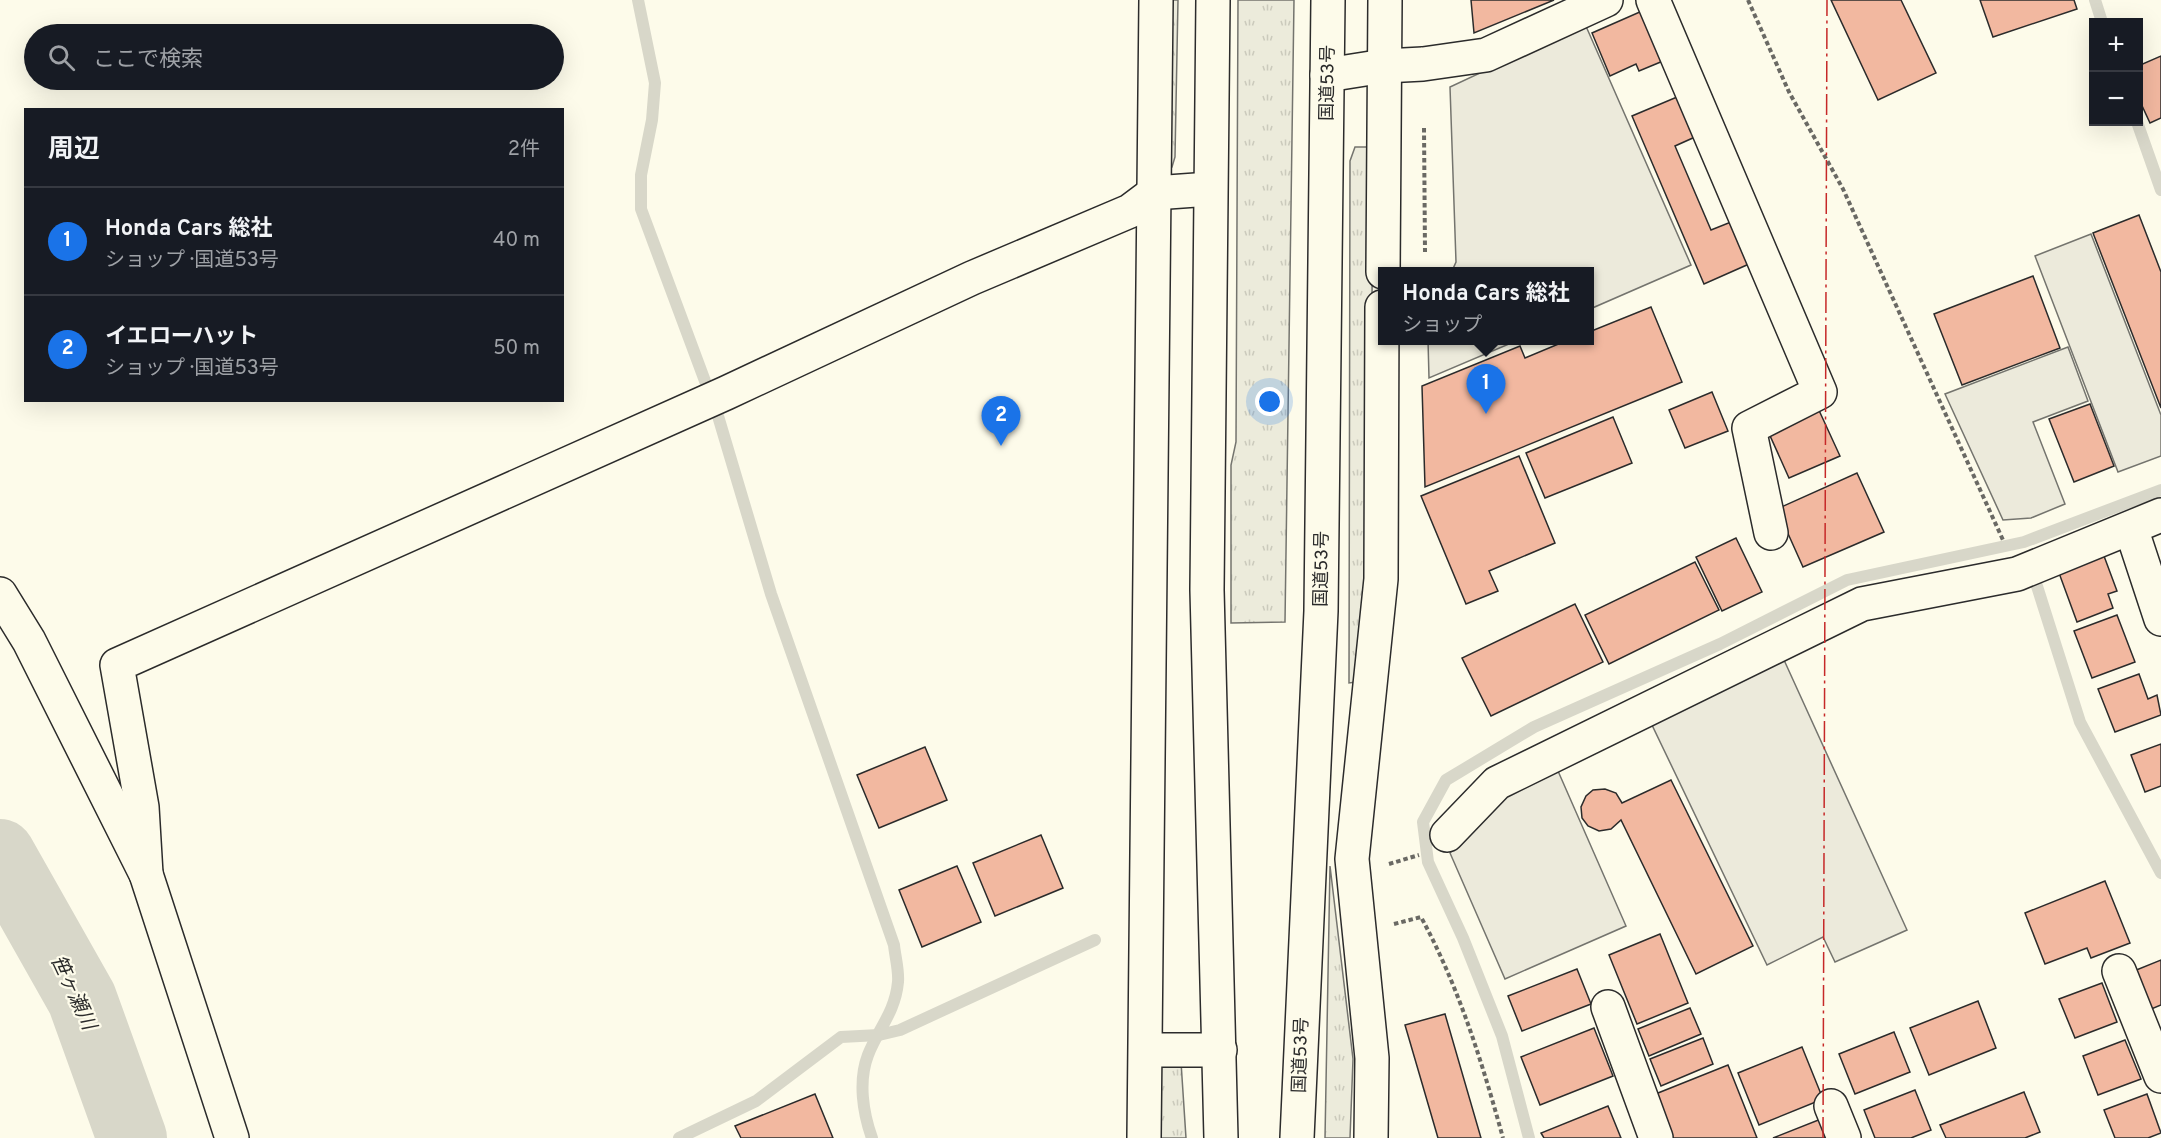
<!DOCTYPE html>
<html lang="ja">
<meta charset="utf-8">
<style>
body{margin:0;font-family:Overpass,"Noto Sans JP",sans-serif;background:#242831;color:#f1f3f6}
.controls{position:absolute;right:18px;top:18px;display:grid;overflow:hidden;border-radius:0px;box-shadow:0 6px 24px #0002}
.controls button{width:54px;height:54px;display:grid;place-items:center;padding:0;border:0;border-bottom:2px solid #363941;background:#171b24;color:#f1f3f6;font:30px sans-serif}
.you{position:absolute;left:1270px;top:402px;width:21px;height:21px;margin:-15px;border:4px solid #fff;border-radius:50%;background:#1a73e8;box-shadow:0 0 0 9px #1a73e833}
.badge{display:grid;place-items:center;width:39px;height:39px;border-radius:50%;background:#1a73e8;color:#fff;font-size:20px;font-weight:700}
.pin{position:absolute;translate:-50% -50px;filter:drop-shadow(0 2px 3px #0008)}
.pin::after{content:'';position:absolute;top:32px;width:21px;height:18px;background:inherit;clip-path:polygon(0 0,100% 0,50% 100%)}
.popup{position:absolute;left:1378px;top:267px;width:216px;height:78px;box-sizing:border-box;display:grid;place-content:center;border-radius:0px;background:#171b24;filter:drop-shadow(0 2px 4px #0005);font-size:20px;white-space:nowrap;color:#9ea1a6}
.popup b{font-size:22px;color:#f1f3f6}
.popup::after{content:'';position:absolute;left:50%;top:100%;margin-left:-12px;border:12px solid transparent;border-top-color:#171b24}
.list{margin:0;padding:0;list-style:none}
h2{display:flex;justify-content:space-between;align-items:center;height:78px;margin:0;padding:0 24px;font-size:26px}
h2 small{font-size:20px;font-weight:400;color:#9ea1a6}
.list li{display:grid;grid-template-columns:39px 1fr auto;gap:18px;align-items:center;box-sizing:border-box;height:108px;padding:0 24px;border-top:2px solid #363941}
.list b{display:block;font-size:22px;white-space:nowrap}
.list p{margin:0;font-size:20px;white-space:nowrap;color:#9ea1a6}
.list em{font-size:20px;font-style:normal;color:#9ea1a6}
.icon{flex:none;width:33px;height:33px;fill:none;stroke:currentColor;stroke-width:2;stroke-linecap:round;stroke-linejoin:round}
.map{position:relative;flex:none;width:2161px;height:1138px;overflow:hidden}
.search{position:absolute;background:#171b24;box-shadow:0 6px 24px #0002;left:24px;top:24px;width:540px;height:66px;display:flex;align-items:center;gap:15px;box-sizing:border-box;padding:0 21px;border-radius:33px;color:#9ea1a6;font-size:22px}
.panel{position:absolute;background:#171b24;box-shadow:0 6px 24px #0002;left:24px;top:108px;width:540px;height:294px;border-radius:0px}
.map>svg:first-child{display:block}
.grass{fill:url(#grass-tufts);stroke:#74746e;stroke-width:1.5}
.parking{fill:#eceadb;stroke:#74746e;stroke-width:1.5}
.lines{fill:none;stroke-linecap:round;stroke-linejoin:round}
.stream{stroke:#d8d7c9;stroke-width:12}
.river{stroke:#d8d7c9;stroke-width:70}
.building{fill:#f2b8a0;stroke:#2b2b2b;stroke-width:1.5}
.minor-casing{stroke:#2b2b2b;stroke-width:36}
.trunk-casing{stroke:#2b2b2b;stroke-width:36}
.path{stroke:#6a6964;stroke-width:4;stroke-dasharray:4.5 3;stroke-linecap:butt}
.minor{stroke:#fdfbea;stroke-width:33}
.trunk{stroke:#fdfbea;stroke-width:33}
.power{stroke:#c62828;stroke-width:1.5;stroke-dasharray:21 4.5 3 4.5;stroke-linecap:butt}
.labels{text-anchor:middle;stroke-width:4.5;stroke-linejoin:round;paint-order:stroke}
.street-label{font-size:18px;fill:#2b2b2b;stroke:#fdfbea}
.water-label{font-size:20px;font-style:italic;fill:#2b2b2b;stroke:#fdfbea}
</style>
<div class="map">
<svg width="2161" height="1138" viewBox="0 0 2161 1138">
<defs>
<pattern id="grass-tufts" width="24" height="20" patternUnits="userSpaceOnUse" patternTransform="scale(1.5)"><rect width="24" height="20" fill="#ecebdb"/><path d="M3 7l-1-3M5 7V3M7 7l1-3M15 17l-1-3M17 17v-4M19 17l1-3" fill="none" stroke="#cbcabc"/></pattern>
</defs>
<rect width="100%" height="100%" fill="#fdfbea"/>
<g class="grass">
<polygon points="1165,0 1178,0 1175,157 1172,167 1165,167"/>
<polygon points="1238,0 1294,0 1285,622 1231,623 1231,465 1236,442"/>
<polygon points="1355,147 1368,147 1373,162 1370,571 1364,681 1349,683 1350,161"/>
<polygon points="1330,866 1353,1059 1350,1138 1325,1138"/>
<polygon points="1175,1059 1181,1062 1186,1138 1158,1138 1159,1069"/>
</g>
<g class="parking">
<polygon points="1585,24 1691,265 1590,309 1589,272 1452,271 1456,262 1450,87"/>
<polygon points="2091,234 2161,415 2161,456 2118,472 2035,256"/>
<polygon points="1428,340 1516,340 1516,341 1429,378"/>
<polygon points="2068,347 2088,401 2033,422 2065,504 2031,518 2003,520 1945,394"/>
<polygon points="1784,660 1907,930 1835,962 1823,937 1767,965 1652,725"/>
<polygon points="1558,771 1626,926 1505,979 1450,853 1504,794"/>
</g>
<g class="lines">
<g class="stream">
<path d="M638 0 655 83 652 120 641 175V209L718 416 771 594 894 945C895 956 899 970 898 982 895 1013 878 1029 868 1055 858 1081 863 1113 872 1138"/>
<polyline points="2095,0 2102,22"/>
<polyline points="2137,122 2161,190"/>
<polyline points="2036,583 2080,722 2161,873"/>
<polyline points="679,1138 756,1101 841,1037 879,1035 900,1030 1095,940"/>
<polyline points="1529,1138 1502,1036 1463,938 1428,862 1423,822 1446,780 1534,727 1720,644 1847,580 2024,542 2161,490"/>
</g>
<polyline class="river" points="0,854 82,999 132,1138"/>
</g>
<g class="building">
<polygon points="1471,0 1554,0 1474,33"/>
<polygon points="1831,0 1901,0 1936,73 1878,100"/>
<polygon points="1980,0 2074,0 2077,9 1993,37"/>
<polygon points="1642,11 1663,61 1639,71 1636,64 1610,76 1592,33"/>
<polygon points="2161,56 2161,118 2150,123 2138,97 2138,66"/>
<polygon points="1677,97 1695,137 1675,146 1711,230 1731,222 1749,264 1704,284 1632,116"/>
<polygon points="2139,215 2161,272 2161,408 2093,233"/>
<polygon points="2033,276 2060,348 1962,385 1934,314"/>
<polygon points="1651,307 1682,382 1425,487 1422,386 1520,346 1525,358 1568,340 1589,340 1589,332"/>
<polygon points="1712,392 1728,431 1685,448 1669,410"/>
<polygon points="2090,404 2114,466 2074,482 2049,419"/>
<polygon points="1817,406 1840,456 1789,478 1767,429"/>
<polygon points="1613,417 1632,463 1545,498 1526,453"/>
<polygon points="1519,456 1555,543 1489,571 1498,591 1466,604 1421,496"/>
<polygon points="1857,473 1884,532 1803,567 1777,509"/>
<polygon points="1736,538 1762,592 1722,611 1696,557"/>
<polygon points="2104,556 2117,591 2108,594 2113,608 2077,622 2059,573"/>
<polygon points="1695,562 1719,610 1609,664 1585,615"/>
<polygon points="1575,604 1603,662 1491,716 1462,658"/>
<polygon points="2117,615 2135,662 2092,678 2074,631"/>
<polygon points="2139,674 2148,699 2157,695 2161,715 2115,732 2098,689"/>
<polygon points="2161,744 2161,786 2145,792 2131,755"/>
<polygon points="925,747 947,800 879,828 857,775"/>
<polygon points="1671,780 1753,946 1696,974 1621,820 1611,829 1599,831 1588,826 1582,818 1581,807 1586,796 1593,790 1605,789 1616,793 1622,803"/>
<polygon points="1041,835 1063,888 995,916 973,863"/>
<polygon points="957,866 981,922 922,947 899,890"/>
<polygon points="2105,881 2130,943 2091,958 2087,948 2045,964 2025,913"/>
<polygon points="1660,934 1688,1003 1637,1024 1609,955"/>
<polygon points="2161,960 2161,1005 2144,1012 2129,973"/>
<polygon points="1577,969 1591,1004 1522,1031 1508,996"/>
<polygon points="2102,983 2117,1022 2075,1038 2059,999"/>
<polygon points="1978,1001 1996,1048 1929,1075 1910,1028"/>
<polygon points="1690,1008 1701,1034 1649,1056 1638,1029"/>
<polygon points="1445,1014 1481,1138 1438,1138 1405,1025"/>
<polygon points="1594,1028 1613,1076 1540,1105 1521,1057"/>
<polygon points="1894,1032 1910,1072 1855,1094 1839,1054"/>
<polygon points="1703,1038 1713,1064 1661,1086 1650,1059"/>
<polygon points="2125,1040 2141,1079 2098,1095 2083,1056"/>
<polygon points="1802,1047 1823,1099 1759,1125 1738,1073"/>
<polygon points="1728,1065 1757,1138 1670,1138 1653,1095"/>
<polygon points="1915,1090 1931,1130 1911,1138 1875,1138 1864,1110"/>
<polygon points="2024,1092 2040,1132 2025,1138 1946,1138 1940,1125"/>
<polygon points="815,1094 833,1138 741,1138 735,1126"/>
<polygon points="2147,1094 2161,1133 2148,1138 2115,1138 2104,1110"/>
<polygon points="1608,1106 1621,1138 1544,1138 1541,1133"/>
<polygon points="1826,1117 1834,1138 1773,1138"/>
</g>
<g class="lines">
<g class="minor-casing">
<g id="minor">
<polyline points="1653,0 1820,392 1749,428 1771,533"/>
<polyline points="1327,75 1384,66 1423,64 1486,55 1606,0"/>
<polyline points="1383,272 1385,0"/>
<polyline points="2131,528 2161,619"/>
<polyline points="0,594 29,641 146,874 232,1138"/>
<polyline points="1447,835 1497,783 1862,604 2017,574 2161,515"/>
<polyline points="146,874 142,807 117,665 726,393 972,278 1130,211 1154,193 1210,189"/>
<polyline points="2119,971 2161,1076"/>
<polyline points="1608,1007 1656,1138"/>
<polyline points="1146,1050 1220,1050"/>
<polyline points="1831,1106 1844,1138"/>
<polyline points="1144,1138 1156,0"/>
<polyline points="1371,1138 1372,1058 1352,859 1381,579 1382,307"/>
</g>
</g>
<g class="trunk-casing">
<g id="trunk">
<polyline points="1213,0 1207,590 1221,1138"/>
<polyline points="1297,1138 1321,611 1328,0"/>
</g>
</g>
<g class="path">
<polyline points="1748,0 1789,92 1843,189 2003,540"/>
<polyline points="1424,128 1425,252"/>
<polyline points="1389,864 1419,855"/>
<path d="M1394 924 1421 917C1459 987 1482 1062 1503 1138"/>
</g>
<use href="#minor" class="minor"/>
<use href="#trunk" class="trunk"/>
<polyline class="power" points="1823,1138 1827,0"/>
</g>
<g class="labels">
<g class="street-label">
<text transform="translate(1327 83) rotate(-89)" y="6">国道53号</text>
<text transform="translate(1321 569) rotate(-89)" y="6">国道53号</text>
<text transform="translate(1300 1055) rotate(-88)" y="6">国道53号</text>
</g>
<g class="water-label">
<text transform="translate(74 992) rotate(65)" y="7">笹ヶ瀬川</text>
</g>
</g>
</svg>
<div class="controls">
<button>+</button>
<button>−</button>
</div>
<div class="you"></div>
<div class="pin badge" style="left:1486px;top:414px">1</div>
<div class="popup"><b>Honda Cars 総社</b>ショップ</div>
<div class="pin badge" style="left:1001px;top:446px">2</div>
<div class="search"><svg class="icon" aria-label="search" viewBox="0 0 24 24"><circle cx="10" cy="10" r="6"/><path d="M15 15l6 6"/></svg>ここで検索</div>
<section class="panel">
<h2>周辺<small>2件</small></h2>
<ul class="list">
<li><span class="badge">1</span><div><b>Honda Cars 総社</b><p>ショップ · 国道53号</p></div><em>40 m</em></li>
<li><span class="badge">2</span><div><b>イエローハット</b><p>ショップ · 国道53号</p></div><em>50 m</em></li>
</ul>
</section>
</div>
